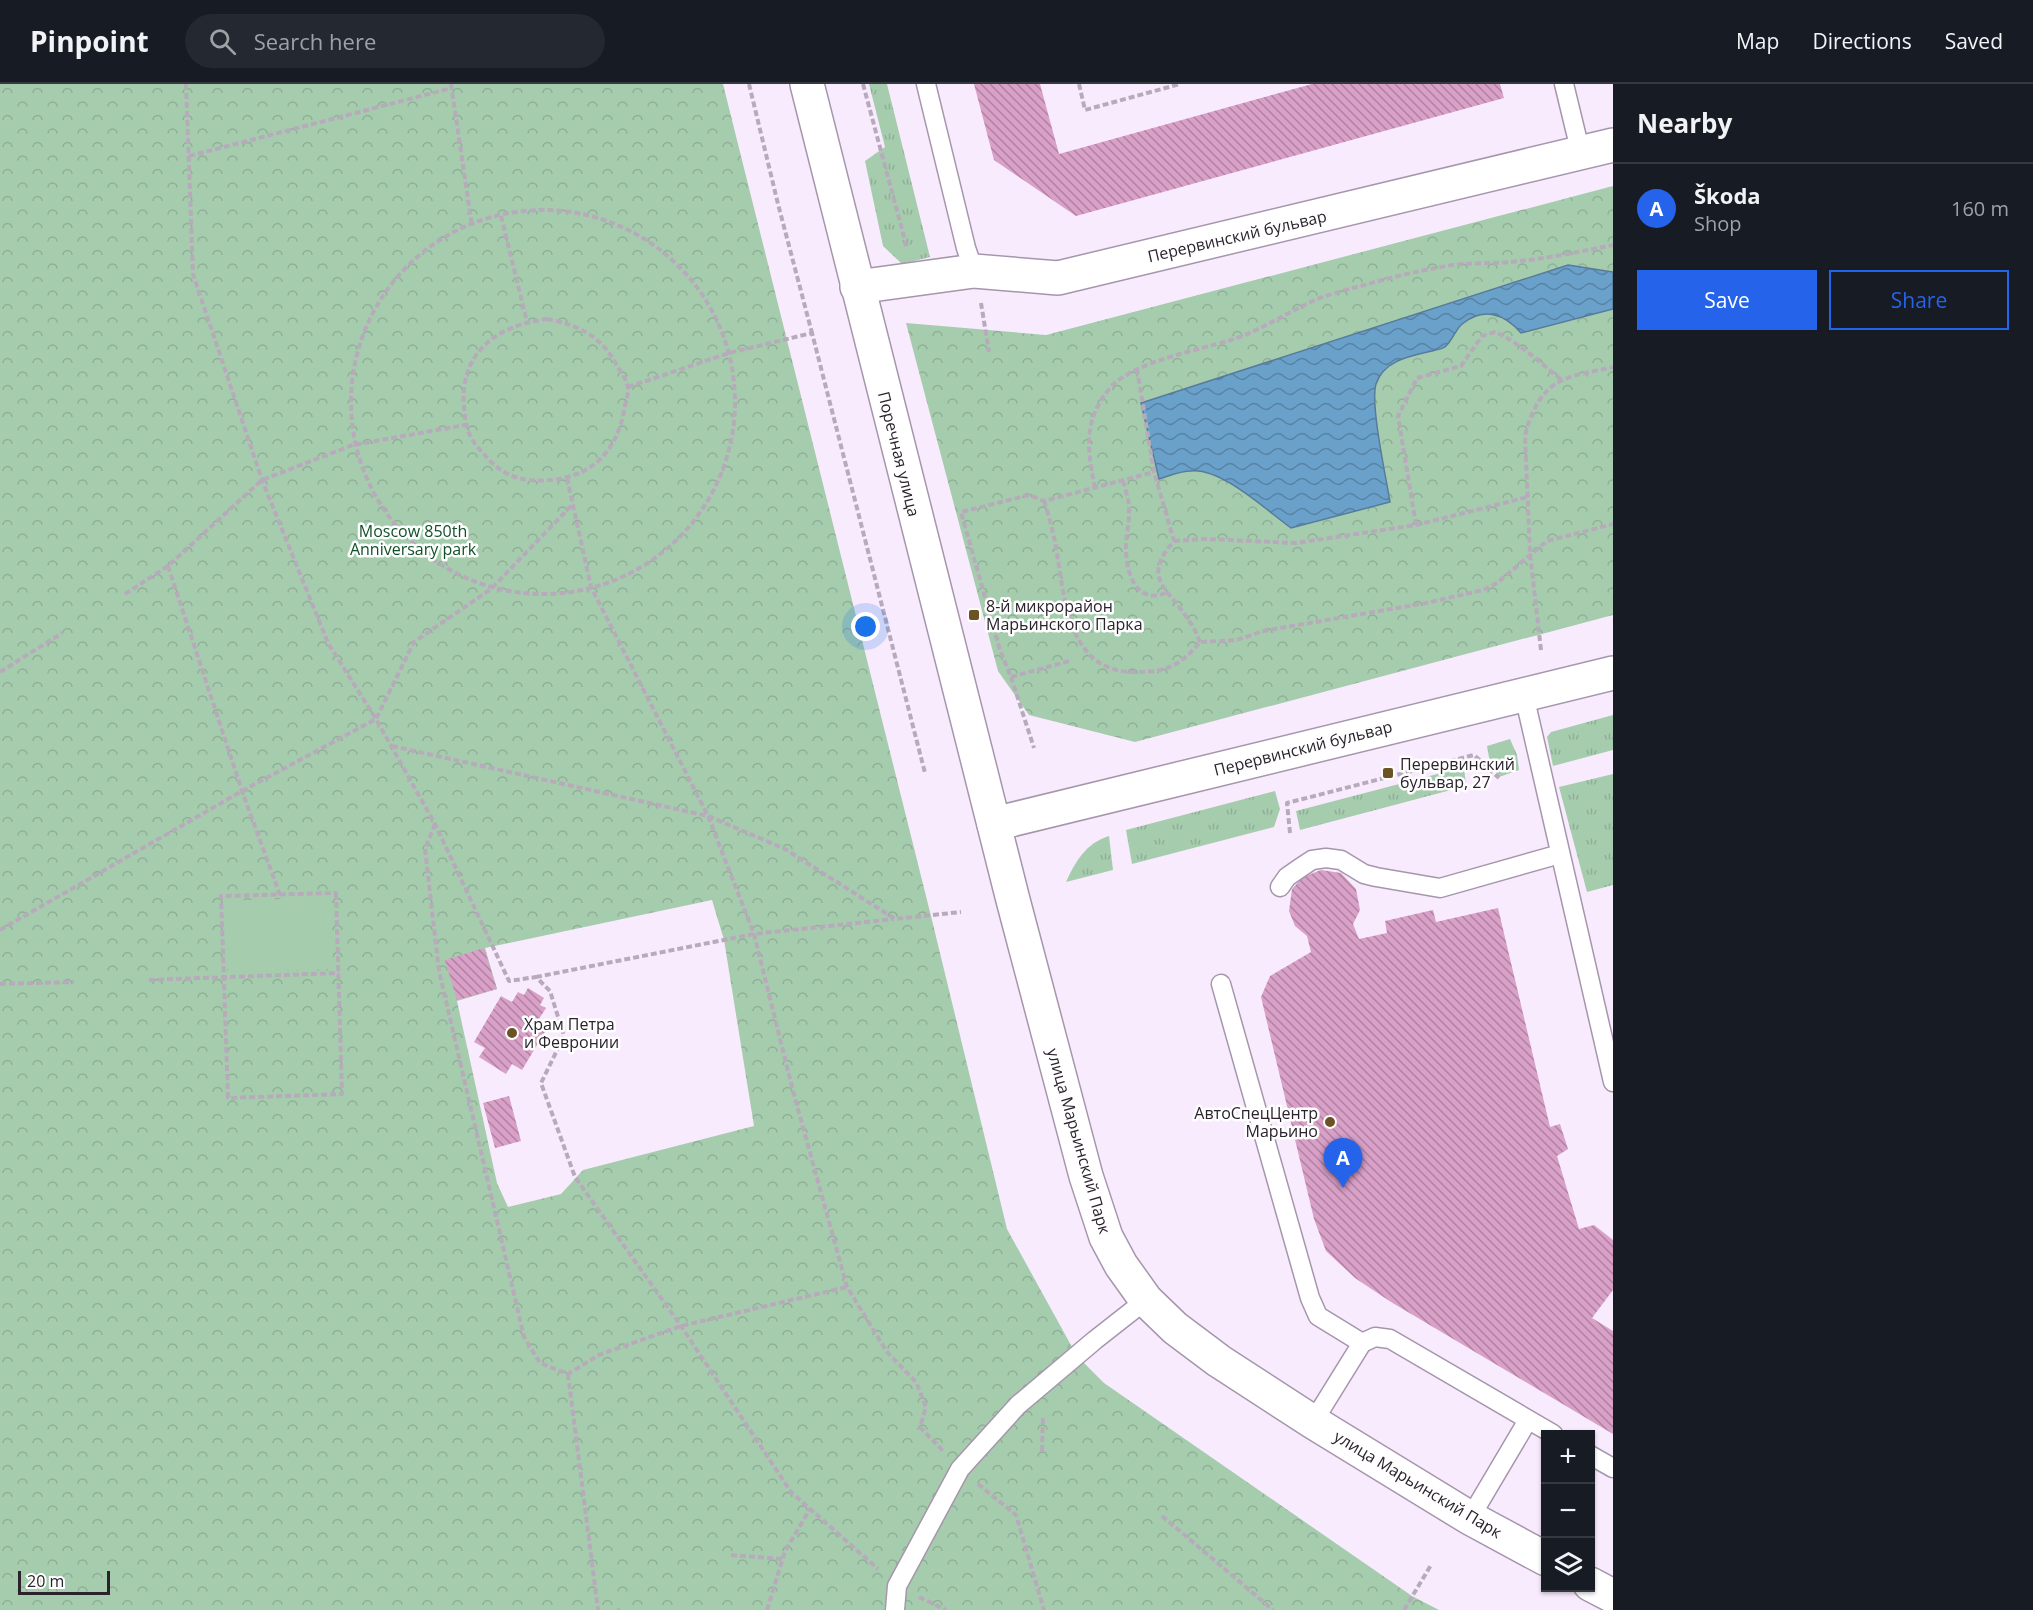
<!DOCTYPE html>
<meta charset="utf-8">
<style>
body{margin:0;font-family:"Open Sans",sans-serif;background:#242831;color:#f1f3f6}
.controls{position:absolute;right:18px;bottom:18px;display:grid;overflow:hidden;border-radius:0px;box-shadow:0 2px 4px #0004}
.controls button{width:54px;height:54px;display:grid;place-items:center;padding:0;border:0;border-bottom:2px solid #363941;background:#171b24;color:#f1f3f6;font:30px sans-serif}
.scale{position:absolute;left:18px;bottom:15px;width:92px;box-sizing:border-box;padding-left:6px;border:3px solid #2a232c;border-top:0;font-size:16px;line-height:21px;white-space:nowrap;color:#2a232c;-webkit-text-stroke:4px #fefefe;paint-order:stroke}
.you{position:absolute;left:866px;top:543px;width:21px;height:21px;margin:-15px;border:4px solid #fff;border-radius:50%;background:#1a73e8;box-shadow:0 0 0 9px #1a73e833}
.badge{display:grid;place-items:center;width:39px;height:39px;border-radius:50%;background:#2563eb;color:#fff;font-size:20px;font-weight:700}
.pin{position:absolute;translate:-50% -50px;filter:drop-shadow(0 2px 3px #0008)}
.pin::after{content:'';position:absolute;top:32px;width:21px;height:18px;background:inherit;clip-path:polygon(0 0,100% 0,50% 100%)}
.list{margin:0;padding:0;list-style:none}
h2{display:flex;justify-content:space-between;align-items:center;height:78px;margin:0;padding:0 24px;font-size:26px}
h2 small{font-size:20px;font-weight:400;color:#9ea1a6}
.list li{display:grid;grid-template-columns:39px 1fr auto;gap:18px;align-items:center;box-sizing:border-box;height:90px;padding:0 24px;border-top:2px solid #363941}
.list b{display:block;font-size:22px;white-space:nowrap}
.list p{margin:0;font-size:20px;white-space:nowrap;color:#9ea1a6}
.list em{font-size:20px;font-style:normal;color:#9ea1a6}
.actions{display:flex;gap:12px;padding:18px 24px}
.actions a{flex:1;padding:14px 0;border:2px solid #2563eb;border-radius:0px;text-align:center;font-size:21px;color:#2563eb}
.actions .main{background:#2563eb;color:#fff}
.icon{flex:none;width:33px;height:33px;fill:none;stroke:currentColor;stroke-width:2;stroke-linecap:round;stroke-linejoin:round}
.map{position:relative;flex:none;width:1613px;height:1526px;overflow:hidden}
header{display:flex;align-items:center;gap:36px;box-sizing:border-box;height:84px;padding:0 30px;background:#171b24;border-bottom:2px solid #363941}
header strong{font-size:28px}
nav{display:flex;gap:33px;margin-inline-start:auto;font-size:21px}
.search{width:420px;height:54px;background:#242831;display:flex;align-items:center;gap:15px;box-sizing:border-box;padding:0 21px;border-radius:33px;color:#9ea1a6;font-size:22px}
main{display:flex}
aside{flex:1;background:#171b24}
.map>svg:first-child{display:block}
.grass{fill:url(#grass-tufts)}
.park{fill:url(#park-crowns);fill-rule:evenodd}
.pitch{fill:#a6ccae}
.water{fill:url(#water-waves);stroke:#577b9b;stroke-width:1.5}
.building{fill:url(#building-back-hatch)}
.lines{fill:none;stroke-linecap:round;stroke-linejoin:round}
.service-casing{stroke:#a696ac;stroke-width:21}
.minor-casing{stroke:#a696ac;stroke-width:36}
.tertiary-casing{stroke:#a696ac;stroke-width:36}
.secondary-casing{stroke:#a696ac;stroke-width:36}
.path{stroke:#b7abbb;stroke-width:4;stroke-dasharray:6 3;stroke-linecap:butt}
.service{stroke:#fff;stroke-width:18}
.minor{stroke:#fff;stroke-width:33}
.tertiary{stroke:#fff;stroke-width:33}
.secondary{stroke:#fff;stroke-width:33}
.poi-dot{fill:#6b5324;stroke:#fefefe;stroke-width:2}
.labels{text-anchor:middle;stroke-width:5;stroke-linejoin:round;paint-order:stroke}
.street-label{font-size:16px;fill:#2a232c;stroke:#fefefe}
.park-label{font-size:16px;fill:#115129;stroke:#fefefe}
.poi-label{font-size:16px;fill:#2a232c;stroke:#fefefe;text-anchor:start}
</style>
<header>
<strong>Pinpoint</strong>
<div class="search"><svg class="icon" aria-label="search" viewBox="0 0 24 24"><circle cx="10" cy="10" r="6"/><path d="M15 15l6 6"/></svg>Search here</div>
<nav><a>Map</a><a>Directions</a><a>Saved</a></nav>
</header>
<main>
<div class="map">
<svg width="1613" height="1526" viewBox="0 0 1613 1526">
<defs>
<pattern id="grass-tufts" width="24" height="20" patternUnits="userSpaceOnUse" patternTransform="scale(1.5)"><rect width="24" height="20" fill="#a6ccae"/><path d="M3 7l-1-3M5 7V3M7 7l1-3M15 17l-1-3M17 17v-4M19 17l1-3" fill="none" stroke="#8faf96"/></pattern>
<pattern id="park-crowns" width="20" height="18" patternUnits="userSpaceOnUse" patternTransform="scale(1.5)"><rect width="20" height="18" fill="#a6ccae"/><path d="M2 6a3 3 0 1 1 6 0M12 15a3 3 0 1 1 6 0" fill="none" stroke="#8faf96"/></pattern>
<pattern id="water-waves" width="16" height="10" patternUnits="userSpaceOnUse" patternTransform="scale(1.5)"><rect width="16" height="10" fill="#6aa1cb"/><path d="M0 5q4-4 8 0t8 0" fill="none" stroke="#5783a5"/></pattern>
<pattern id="building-back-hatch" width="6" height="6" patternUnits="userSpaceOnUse" patternTransform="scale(1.5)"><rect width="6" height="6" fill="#d9a0c8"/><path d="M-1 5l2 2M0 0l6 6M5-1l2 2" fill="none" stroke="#b082a3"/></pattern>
</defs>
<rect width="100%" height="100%" fill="#f9ebfe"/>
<g class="grass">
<polygon points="869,0 887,0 930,173 902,180 883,162 865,77 885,63"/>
<polygon points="1613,631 1613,666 1553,682 1547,653 1551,648"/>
<polygon points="1510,655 1517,671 1519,686 1499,693 1490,679 1487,662"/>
<polygon points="1464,683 1466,702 1300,746 1296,727"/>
<polygon points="1613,690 1613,801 1587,808 1559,703"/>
<polygon points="1275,707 1280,725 1274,743 1132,780 1126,746"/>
<path d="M1109 752 1113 786 1066 798C1075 778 1086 759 1109 752Z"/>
</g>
<g class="park">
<path d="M0 0H723L931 832 1007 1145 1077 1272 1104 1299 1412 1512 1439 1526H0ZM712 816 724 856 754 1042 583 1086 561 1110 508 1123 497 1099 457 917 497 905 485 864Z"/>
<polygon points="1613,102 1613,531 1135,658 1029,631 998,587 906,239 1046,251"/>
</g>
<polygon class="pitch" points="331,813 333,885 228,888 225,817"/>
<path class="water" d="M1568 181 1613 188V225L1521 249C1505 230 1483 222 1461 241 1455 247 1452 257 1445 263 1442 265 1436 266 1432 267 1411 272 1384 276 1376 300 1370 320 1386 393 1390 418L1291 444C1266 426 1222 384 1191 387 1180 387 1169 392 1159 395L1141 319Z"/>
<g class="building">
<polygon points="974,0 1040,0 1059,70 1312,0 1500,0 1504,14 1076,132 994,76"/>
<polygon points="1321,786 1341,789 1356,805 1360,826 1353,840 1359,855 1387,849 1385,837 1433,826 1436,838 1498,824 1550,1043 1560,1040 1568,1065 1557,1072 1579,1145 1594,1141 1613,1156 1613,1206 1592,1234 1613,1247 1613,1350 1391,1218 1355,1194 1326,1167 1314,1135 1261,913 1270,892 1311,868 1307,852 1295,842 1289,827 1292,805 1303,793"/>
<polygon points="484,864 497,905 457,916 445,876"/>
<polygon points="528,904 544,914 540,921 546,924 539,935 549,941 522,986 512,980 506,990 479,973 485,964 474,958 501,912 512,918 518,908 524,911"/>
<polygon points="509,1012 521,1057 495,1064 483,1019"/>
</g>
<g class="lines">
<g class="service-casing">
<g id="service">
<polyline points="926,0 966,164 974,187"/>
<polyline points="1564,0 1581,70"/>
<polyline points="1524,611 1613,998"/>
<polyline points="1280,803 1287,793 1300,784 1312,776 1326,774 1341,776 1364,790 1376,793 1440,804 1560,770"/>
<polyline points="1221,900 1310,1214 1318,1232 1362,1259"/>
<polyline points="1313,1338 1362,1259 1375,1253 1390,1255 1553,1350"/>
<polyline points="1590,1371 1613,1384"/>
<polyline points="1470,1434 1528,1336"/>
<polyline points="895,1526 897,1502 960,1385 1018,1321 1095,1256 1146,1216"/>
</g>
</g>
<g class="minor-casing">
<polyline id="minor" points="857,203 974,187 1058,194 1613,61"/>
</g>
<g class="tertiary-casing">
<polyline id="tertiary" points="994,740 1613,589"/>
</g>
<g class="secondary-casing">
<g id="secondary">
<polyline points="807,0 1013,816 1086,1092 1106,1153 1121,1181 1146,1216 1175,1244 1219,1277 1313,1338 1470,1434 1546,1475"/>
<polyline points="1590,1500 1613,1512"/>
</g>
</g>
<g class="path">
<polyline points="186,0 193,190 262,396 328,559 376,635 435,740 509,897 536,893 550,907 564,952 541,999 575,1093 681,1242 791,1408 878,1485"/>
<polyline points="451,0 472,142"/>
<polyline points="749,0 778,120 812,249"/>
<polyline points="863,0 907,164"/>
<polyline points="1079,0 1085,26 1180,0"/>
<polyline points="189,72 452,4"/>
<circle cx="543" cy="318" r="192"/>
<polyline points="501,132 527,238"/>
<polyline points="981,219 989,268"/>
<path d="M547 235C578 241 600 251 616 280 620 287 628 297 628 305 628 312 625 320 624 327 616 368 592 392 551 396 537 397 523 397 510 391 496 385 486 373 476 361 467 350 465 338 464 323 459 269 497 241 547 235Z"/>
<path d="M1137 285 1154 388 1174 457C1140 496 1169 504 1189 537 1194 543 1197 551 1200 558"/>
<polyline points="628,303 729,269 812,249 925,689"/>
<polyline points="567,394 591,503 708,732 754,850 793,1007 847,1203 887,1268 916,1298 926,1323 920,1343 944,1368"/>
<path d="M1123 397C1125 405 1129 415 1129 424 1130 435 1127 447 1126 458 1125 483 1133 522 1166 509"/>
<path d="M1095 404C1087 366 1083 336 1110 304 1132 278 1199 266 1231 256 1260 247 1286 229 1313 217 1325 211 1340 208 1353 204 1382 196 1412 188 1441 183 1463 178 1487 180 1510 178 1544 175 1579 168 1613 161"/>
<path d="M1044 417C1048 429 1051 441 1054 453 1065 505 1063 589 1136 588 1167 588 1181 581 1200 558L1237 556 1263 547 1426 519 1483 506 1497 499 1547 457 1613 440"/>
<path d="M1416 441 1398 332 1417 294 1461 282 1482 252 1495 248C1519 258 1541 280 1562 296"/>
<polyline points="1174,457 1205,455 1296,459 1416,441 1528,413"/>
<polyline points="168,482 242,707 280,811"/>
<polyline points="125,510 168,482 262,396 353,361 465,341"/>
<path d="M1541 566 1530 470 1525 352C1530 330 1541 305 1563 296 1578 289 1597 287 1613 283"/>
<polyline points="1069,577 1011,593 1000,566 961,428 1029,411 1044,417 1154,388"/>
<polyline points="0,588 62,549"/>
<polyline points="1011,593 1034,664"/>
<polyline points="392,662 708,732 785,765 895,835 961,828"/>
<polyline points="435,740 425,765 439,887 524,1253 540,1279 568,1290 599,1271 681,1242 847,1203"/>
<polyline points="1290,749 1287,719 1474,671 1499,694"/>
<polygon points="336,809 342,1010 228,1014 221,812"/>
<polyline points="0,846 242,707 376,635 414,558 491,505 572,421"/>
<polyline points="536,893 754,850 894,835"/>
<polyline points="149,896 339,889"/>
<polyline points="0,900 74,898"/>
<polyline points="568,1290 598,1526"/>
<polyline points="1042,1367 1043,1331"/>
<polyline points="978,1400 1016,1431 1044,1526"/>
<polyline points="1162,1432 1273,1526"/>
<polyline points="731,1471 783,1475"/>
<polyline points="919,1513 946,1526"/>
<polyline points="617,1526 620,1526"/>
<polyline points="767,1526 785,1467 810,1425"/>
<polyline points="1404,1526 1431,1481"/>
</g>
<use href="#service" class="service"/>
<use href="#minor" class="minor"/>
<use href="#tertiary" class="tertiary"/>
<use href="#secondary" class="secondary"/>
</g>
<g class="poi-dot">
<rect x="968" y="525" width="12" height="12" rx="3"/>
<rect x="1382" y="683" width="12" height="12" rx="3"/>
<circle cx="512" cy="949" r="6"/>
<circle cx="1330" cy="1038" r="6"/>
</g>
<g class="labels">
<g class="street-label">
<text transform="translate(1237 152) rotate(-13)" y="6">Перервинский бульвар</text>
<text transform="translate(899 370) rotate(76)" y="6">Поречная улица</text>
<text transform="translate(1303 664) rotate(-14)" y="6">Перервинский бульвар</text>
<text transform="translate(1079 1057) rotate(74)" y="6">улица Марьинский Парк</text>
<text transform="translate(1418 1400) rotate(31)" y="6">улица Марьинский Парк</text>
</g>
<g class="park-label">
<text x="413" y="453">Moscow 850th<tspan x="413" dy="18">Anniversary park</tspan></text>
</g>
<g class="poi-label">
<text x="986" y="528">8-й микрорайон<tspan x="986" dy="18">Марьинского Парка</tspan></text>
<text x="1400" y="686">Перервинский<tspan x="1400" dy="18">бульвар, 27</tspan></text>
<text x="524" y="946">Храм Петра<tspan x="524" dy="18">и Февронии</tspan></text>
<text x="1318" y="1035" text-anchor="end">АвтоСпецЦентр<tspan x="1318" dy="18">Марьино</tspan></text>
</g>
</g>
</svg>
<div class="controls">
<button>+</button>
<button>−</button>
<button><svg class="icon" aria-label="layers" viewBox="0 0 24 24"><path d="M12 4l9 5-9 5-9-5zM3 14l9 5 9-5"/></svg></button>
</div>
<div class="scale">20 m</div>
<div class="you"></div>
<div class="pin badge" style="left:1343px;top:1104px">A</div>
</div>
<aside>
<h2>Nearby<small></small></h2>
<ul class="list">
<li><span class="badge">A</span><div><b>Škoda</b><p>Shop</p></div><em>160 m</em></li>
</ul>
<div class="actions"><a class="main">Save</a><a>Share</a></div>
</aside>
</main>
